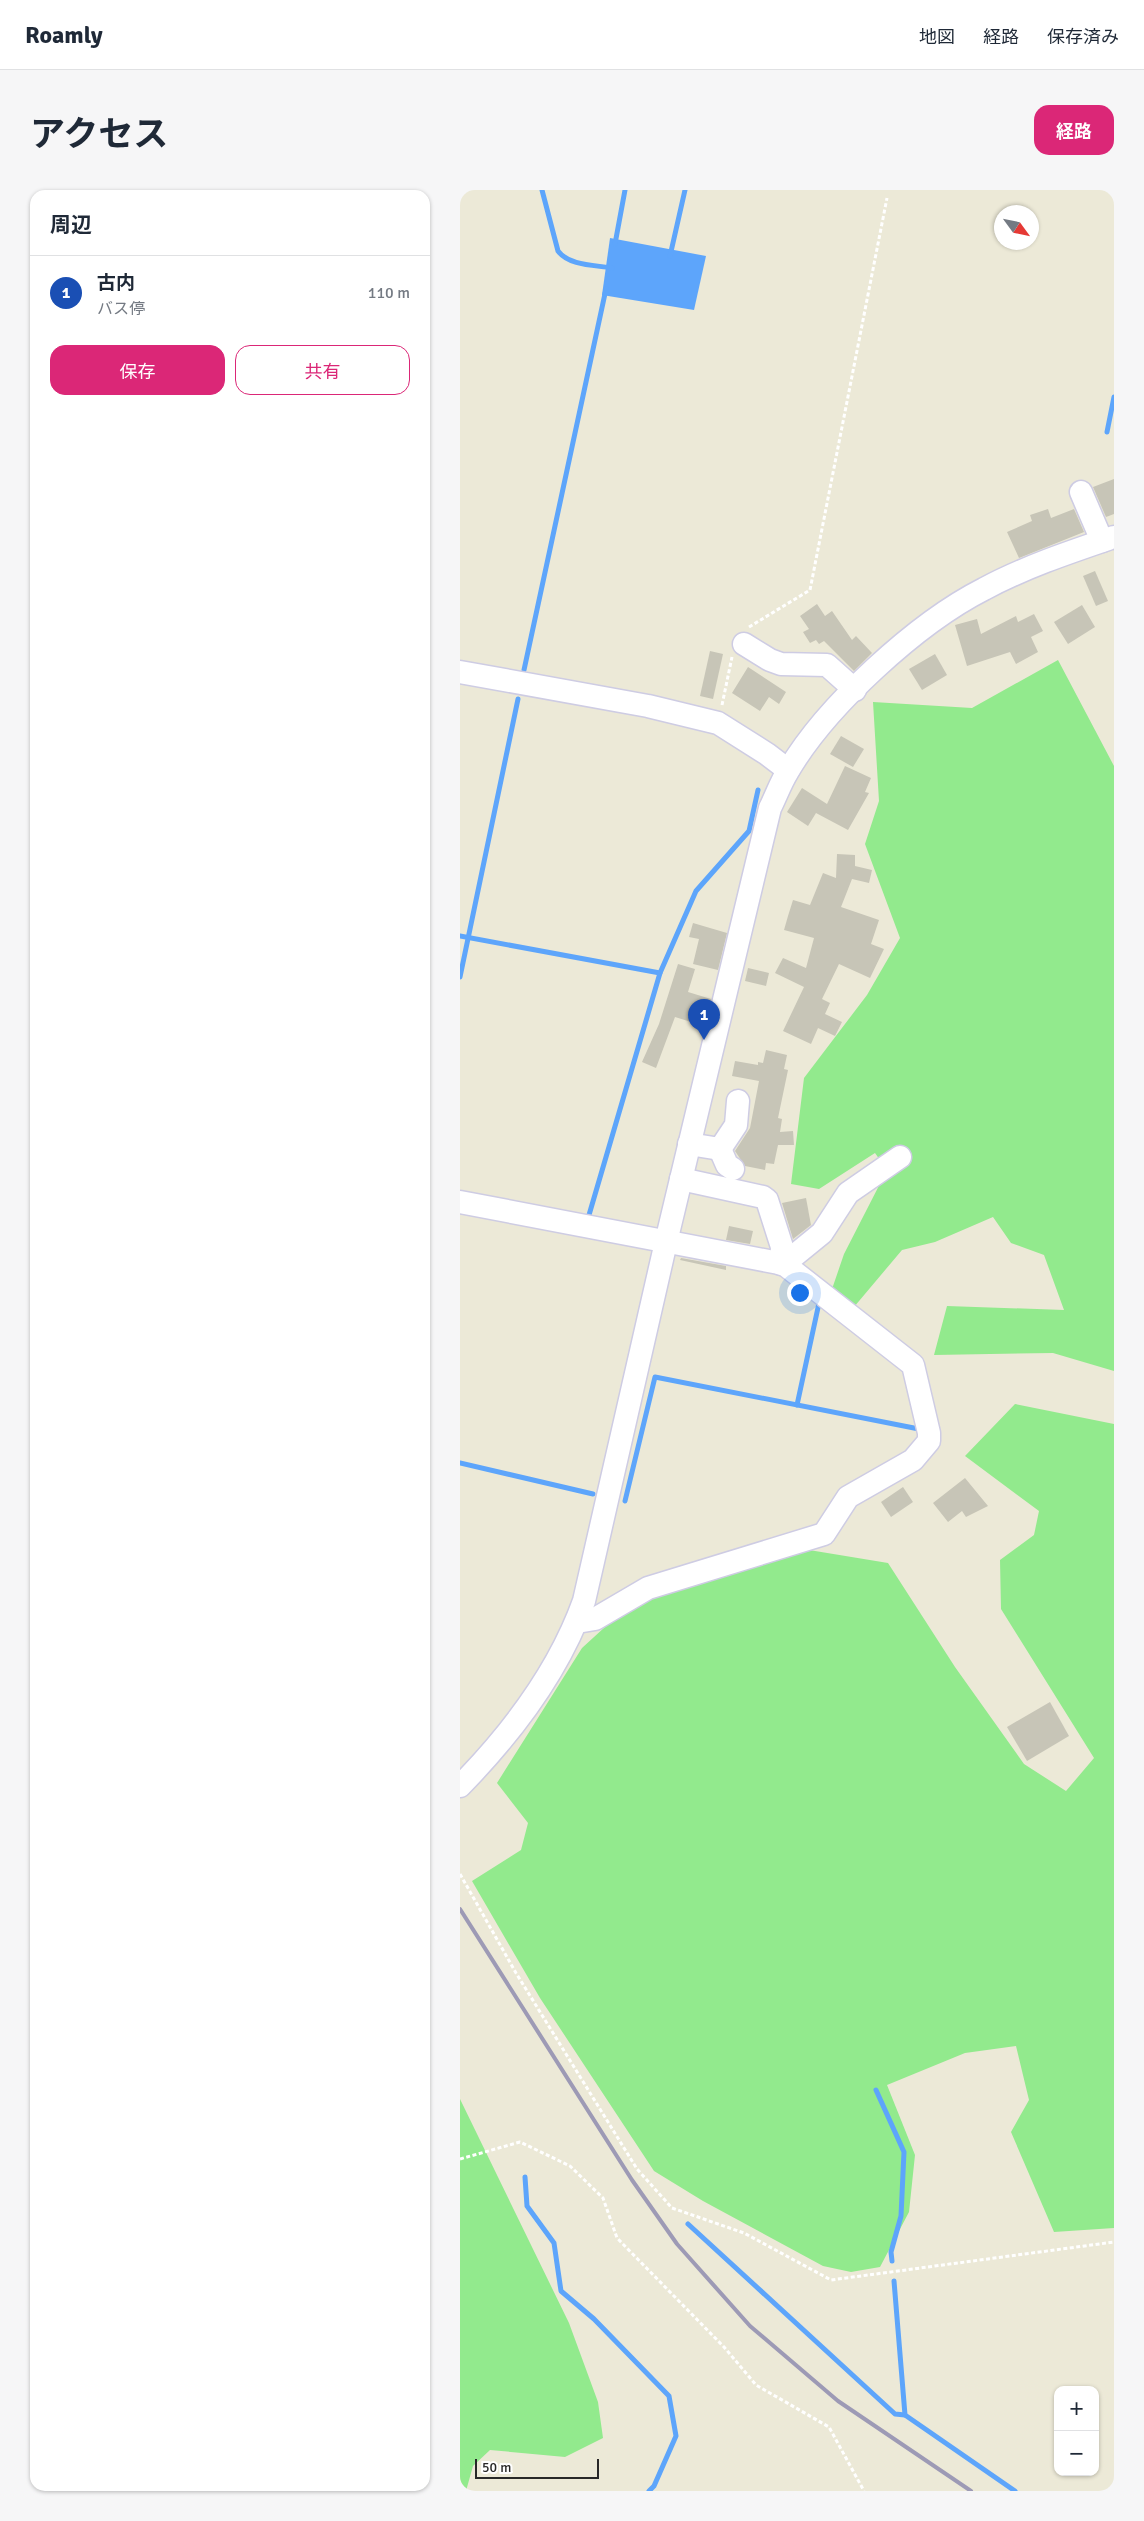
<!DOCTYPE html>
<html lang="ja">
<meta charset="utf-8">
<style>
body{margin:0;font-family:Signika,"Noto Sans JP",sans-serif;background:#f6f6f7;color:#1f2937}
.controls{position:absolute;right:15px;bottom:15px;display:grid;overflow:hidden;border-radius:10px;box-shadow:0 1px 4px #0004}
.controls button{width:45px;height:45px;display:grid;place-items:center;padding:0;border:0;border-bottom:1px solid #e0e1e3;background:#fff;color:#1f2937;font:25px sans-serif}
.compass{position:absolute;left:534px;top:15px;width:45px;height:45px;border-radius:50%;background:#fff;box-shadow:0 1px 4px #0004;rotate:123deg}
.scale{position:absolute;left:15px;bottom:12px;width:124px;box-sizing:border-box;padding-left:5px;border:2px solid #282828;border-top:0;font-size:14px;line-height:18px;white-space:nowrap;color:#282828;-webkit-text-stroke:4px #fff;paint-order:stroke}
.you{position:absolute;left:339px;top:1102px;width:18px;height:18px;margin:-12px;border:4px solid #fff;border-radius:50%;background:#1a73e8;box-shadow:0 0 0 8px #1a73e833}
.badge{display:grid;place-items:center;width:32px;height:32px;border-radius:50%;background:#db2777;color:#fff;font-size:16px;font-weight:700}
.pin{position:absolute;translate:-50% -41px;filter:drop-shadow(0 1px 2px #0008)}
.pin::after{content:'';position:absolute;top:26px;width:18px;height:15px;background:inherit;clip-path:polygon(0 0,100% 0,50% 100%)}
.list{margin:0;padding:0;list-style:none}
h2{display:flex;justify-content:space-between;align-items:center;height:65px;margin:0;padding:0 20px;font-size:21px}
h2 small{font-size:16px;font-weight:400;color:#747a83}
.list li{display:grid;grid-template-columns:32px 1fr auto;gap:15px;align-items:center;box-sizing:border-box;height:75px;padding:0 20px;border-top:1px solid #e0e1e3}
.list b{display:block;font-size:19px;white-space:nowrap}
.list p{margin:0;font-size:16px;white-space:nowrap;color:#747a83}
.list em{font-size:16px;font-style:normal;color:#747a83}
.actions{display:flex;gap:10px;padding:15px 20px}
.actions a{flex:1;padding:11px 0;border:1px solid #db2777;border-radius:15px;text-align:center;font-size:18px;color:#db2777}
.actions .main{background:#db2777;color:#fff}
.map{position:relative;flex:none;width:654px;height:2301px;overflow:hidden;border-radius:15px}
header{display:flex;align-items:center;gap:30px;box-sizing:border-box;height:70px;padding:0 25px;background:#fff;border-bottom:1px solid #e0e1e3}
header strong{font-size:24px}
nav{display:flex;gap:28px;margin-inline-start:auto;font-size:18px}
.intro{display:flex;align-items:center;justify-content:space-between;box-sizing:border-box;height:120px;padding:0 30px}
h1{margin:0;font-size:35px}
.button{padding:12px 22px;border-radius:15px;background:#db2777;color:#fff;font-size:18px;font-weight:700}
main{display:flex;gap:30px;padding:0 30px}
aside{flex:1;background:#fff;border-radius:15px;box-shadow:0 1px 4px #0004}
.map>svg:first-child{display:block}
.green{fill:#92ea8d}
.water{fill:#5da5fb}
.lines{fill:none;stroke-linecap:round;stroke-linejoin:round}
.stream{stroke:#5da5fb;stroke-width:5}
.building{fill:#c7c5b7}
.minor-casing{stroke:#cecce3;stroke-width:25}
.path{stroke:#fff;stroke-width:3;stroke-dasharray:4 2.5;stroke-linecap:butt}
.minor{stroke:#fff;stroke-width:22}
.rail{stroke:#9d9ab5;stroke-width:4}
</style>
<header>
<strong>Roamly</strong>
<nav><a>地図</a><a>経路</a><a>保存済み</a></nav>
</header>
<div class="intro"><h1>アクセス</h1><a class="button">経路</a></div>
<main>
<aside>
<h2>周辺<small></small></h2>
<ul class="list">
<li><span class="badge" style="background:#1a4fb4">1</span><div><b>古内</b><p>バス停</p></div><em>110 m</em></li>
</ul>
<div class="actions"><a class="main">保存</a><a>共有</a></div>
</aside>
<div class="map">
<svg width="654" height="2301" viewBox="0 0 654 2301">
<rect width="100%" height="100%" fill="#ece9d7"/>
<g class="green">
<polygon points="598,470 654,576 654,1181 593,1163 474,1165 487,1116 604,1120 584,1065 551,1053 533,1027 475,1052 442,1060 394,1117 371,1102 384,1064 427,980 415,963 359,999 331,994 344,888 407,805 440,748 405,654 419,611 413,512 512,518"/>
<polygon points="555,1214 654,1234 654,2038 594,2042 551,1942 569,1910 556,1856 505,1863 427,1895 455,1965 449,2022 420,2077 391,2082 363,2076 243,2011 194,1981 80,1808 12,1691 61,1660 68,1633 37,1593 122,1458 169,1415 343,1359 428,1373 495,1477 564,1574 606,1601 634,1568 541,1419 540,1370 574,1345 579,1321 505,1266"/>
<polygon points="0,1909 109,2133 138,2212 143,2248 105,2267 30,2260 13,2276 6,2301 0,2301"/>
</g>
<polygon class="water" points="150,48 246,66 234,120 142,105"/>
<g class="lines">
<g class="stream">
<path d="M82 0 98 61C109 76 135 75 152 78"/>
<polyline points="155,54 165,0"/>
<polyline points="210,66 225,0"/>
<polyline points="647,242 654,207"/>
<polyline points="64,480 146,99"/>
<polyline points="0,746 200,783"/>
<polyline points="0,787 58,509"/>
<polyline points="129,1025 200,783 236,701 289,641 298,600"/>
<polyline points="337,1215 359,1113"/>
<polyline points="0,1273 133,1304"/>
<polyline points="165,1311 195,1187 459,1239"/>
<polyline points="416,1900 444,1962 441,2026 431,2062 432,2071"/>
<polyline points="65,1987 67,2016 94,2053 101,2101 134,2129 209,2206 216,2246 194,2296 189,2301"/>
<polyline points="228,2034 435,2224 445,2225"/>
<polyline points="434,2091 445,2225 555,2301"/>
</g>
</g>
<g class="building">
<polygon points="654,289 654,324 646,327 633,297"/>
<polygon points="588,319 591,328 614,319 624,342 559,368 547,342 572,331 570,325"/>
<polygon points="635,381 648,411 636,416 623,386"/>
<polygon points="357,414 365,426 372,421 392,450 396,446 412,463 394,481 364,451 359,454 356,450 350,453 343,442 349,439 340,426"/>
<polygon points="622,415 635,437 608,454 594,432"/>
<polygon points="574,424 583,441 571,447 578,462 556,474 550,462 507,476 495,435 517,429 521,444 556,426 558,432"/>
<polygon points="250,461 263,464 253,509 240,506"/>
<polygon points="475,464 487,485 462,500 449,479"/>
<polygon points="288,477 326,502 319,514 309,507 300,521 272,503"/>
<polygon points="381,546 404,559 393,577 370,564"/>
<polygon points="385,576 411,588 405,602 409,603 388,640 356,623 348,636 327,622 342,598 367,614"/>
<polygon points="377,664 395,665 395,676 412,680 409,693 392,689 381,717 419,730 411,754 424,759 410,788 379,774 362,809 370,813 365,824 382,832 375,846 358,838 351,854 323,841 344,797 315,783 323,768 346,778 354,748 324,740 328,726 333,710 350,715 363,683 376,688"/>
<polygon points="233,733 267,743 258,780 233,774 239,749 229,747"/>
<polygon points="218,774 235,779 228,802 251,809 244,836 215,827 196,878 182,872 199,834"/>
<polygon points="288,778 309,783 306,796 285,791"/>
<polygon points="306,860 327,865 324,879 328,880 318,928 322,929 320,942 333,941 334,955 318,955 314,974 306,973 305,980 285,976 275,961 290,938 299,891 272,886 275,871 298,875 298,872 303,873"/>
<polygon points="346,1008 351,1035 333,1049 322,1013"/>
<polygon points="269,1036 293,1041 290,1054 266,1050"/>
<polygon points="221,1068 266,1076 266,1080 220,1070"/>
<polygon points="505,1288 528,1316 506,1327 502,1321 488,1332 473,1313"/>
<polygon points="443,1297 453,1312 431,1327 421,1312"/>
<polygon points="590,1512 609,1546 567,1571 547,1537"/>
</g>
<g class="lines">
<g class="minor-casing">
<g id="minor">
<polyline points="621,302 642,351"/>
<polyline points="284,454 310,470 321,474 367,475 395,500"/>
<polyline points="0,482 188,516 258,533 307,564 328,580"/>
<polyline points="229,954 260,959 276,935 278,911"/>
<polyline points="260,959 267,975 273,979"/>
<polyline points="221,989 303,1007 307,1010 322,1057 321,1074"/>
<polyline points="0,1012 324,1074 453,1175 469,1243 469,1251 453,1270 388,1307 364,1344 188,1398 135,1429 117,1432"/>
<polyline points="324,1074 362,1043 388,1003 440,967"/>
<path d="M0 1596C52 1543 99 1481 124 1411L206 1052 310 618C316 606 321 592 328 581 366 516 457 433 524 399 565 377 610 362 654 347"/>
</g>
</g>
<g class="path">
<polyline points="289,437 350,400 427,8"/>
<polyline points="262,515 272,467"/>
<polyline points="0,1684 56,1783 177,1979 212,2018 284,2043 371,2090 654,2052"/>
<polyline points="0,1969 60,1952 110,1976 143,2008 157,2048 264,2157 296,2195 369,2237 404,2301"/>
</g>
<use href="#minor" class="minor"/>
<polyline class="rail" points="0,1719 172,1990 217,2054 290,2136 378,2211 511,2301"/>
</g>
</svg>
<div class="controls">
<button>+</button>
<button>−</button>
</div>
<svg class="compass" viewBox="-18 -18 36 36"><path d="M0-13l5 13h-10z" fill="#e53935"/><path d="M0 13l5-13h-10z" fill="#747a83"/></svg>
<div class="scale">50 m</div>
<div class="you"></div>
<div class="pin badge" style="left:244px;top:850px;background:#1a4fb4">1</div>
</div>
</main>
